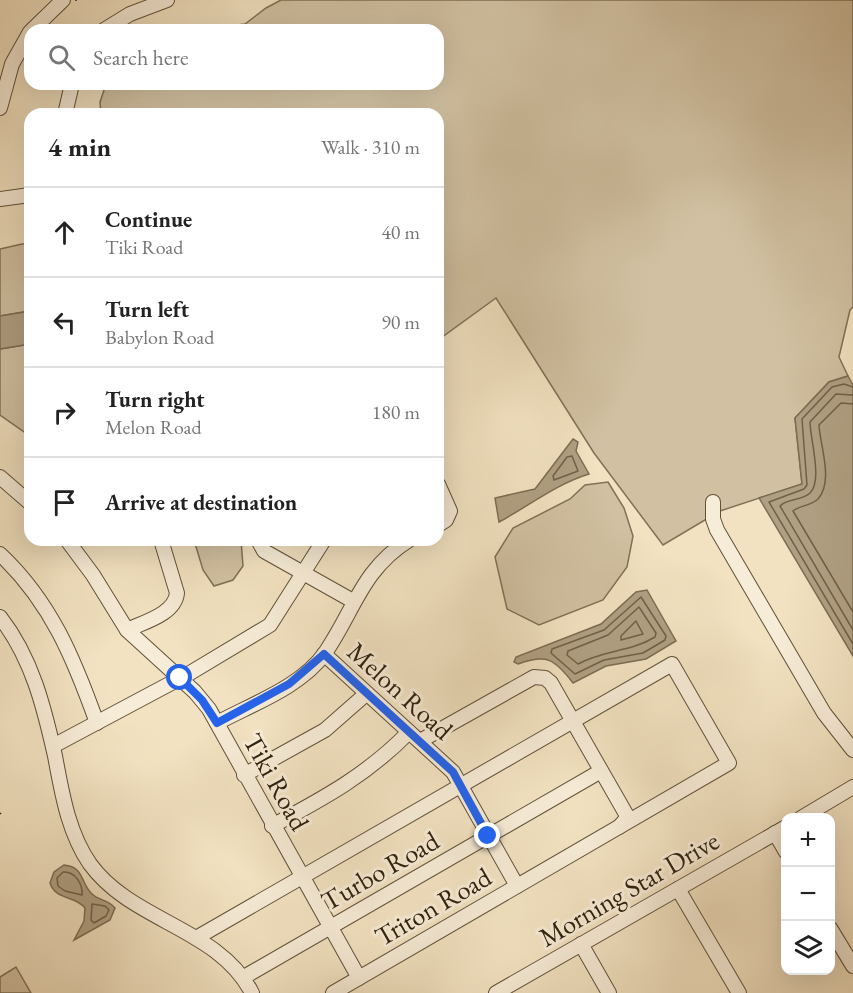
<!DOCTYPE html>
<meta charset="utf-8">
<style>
body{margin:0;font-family:"EB Garamond",serif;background:#f2f2f2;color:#222}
.controls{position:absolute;right:18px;bottom:18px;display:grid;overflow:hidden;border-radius:12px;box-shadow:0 6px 24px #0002}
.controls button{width:54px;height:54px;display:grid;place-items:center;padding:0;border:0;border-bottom:2px solid #e0e0e0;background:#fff;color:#222;font:30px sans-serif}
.stop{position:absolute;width:18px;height:18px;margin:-14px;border:4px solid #2563eb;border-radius:50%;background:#fff}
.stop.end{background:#2563eb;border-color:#fff;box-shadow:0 2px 6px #0008}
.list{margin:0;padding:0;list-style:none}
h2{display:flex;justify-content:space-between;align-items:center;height:78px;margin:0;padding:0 24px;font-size:26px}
h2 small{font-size:20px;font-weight:400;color:#767676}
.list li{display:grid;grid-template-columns:39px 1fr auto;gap:18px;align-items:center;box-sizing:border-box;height:90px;padding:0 24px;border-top:2px solid #e0e0e0}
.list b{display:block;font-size:22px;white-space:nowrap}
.list p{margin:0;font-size:20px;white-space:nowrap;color:#767676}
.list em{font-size:20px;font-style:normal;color:#767676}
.icon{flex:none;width:33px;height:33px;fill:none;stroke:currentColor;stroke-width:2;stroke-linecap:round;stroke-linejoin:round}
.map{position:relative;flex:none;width:853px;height:993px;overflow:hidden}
.search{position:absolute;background:#fff;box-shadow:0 6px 24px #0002;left:24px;top:24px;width:420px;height:66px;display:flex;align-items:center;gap:15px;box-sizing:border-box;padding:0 21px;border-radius:18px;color:#767676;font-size:22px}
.panel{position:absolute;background:#fff;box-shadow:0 6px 24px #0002;left:24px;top:108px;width:420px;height:438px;border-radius:18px}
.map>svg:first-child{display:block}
.green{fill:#d1c1a2;stroke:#807157;stroke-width:1.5}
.water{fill:#b0a083;stroke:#7c6d53;stroke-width:1.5}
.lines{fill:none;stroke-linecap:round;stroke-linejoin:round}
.shore{stroke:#706048;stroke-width:1.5}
.minor-casing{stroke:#605139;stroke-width:16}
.path{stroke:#2f210c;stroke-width:1.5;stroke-dasharray:4.5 3;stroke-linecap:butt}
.minor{stroke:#f7ecd7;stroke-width:14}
.route{stroke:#2563eb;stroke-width:8}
.labels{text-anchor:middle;stroke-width:6;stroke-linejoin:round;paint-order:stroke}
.street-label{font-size:27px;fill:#2f210c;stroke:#f7ecd7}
</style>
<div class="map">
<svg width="853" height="993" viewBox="0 0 853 993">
<rect width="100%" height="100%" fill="#f2e2c1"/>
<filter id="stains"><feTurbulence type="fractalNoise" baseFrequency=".00333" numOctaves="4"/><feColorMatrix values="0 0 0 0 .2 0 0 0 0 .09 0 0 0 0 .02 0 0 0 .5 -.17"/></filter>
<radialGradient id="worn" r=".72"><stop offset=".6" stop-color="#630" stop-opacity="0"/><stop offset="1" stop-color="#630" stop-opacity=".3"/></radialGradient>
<g class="green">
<polygon points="281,0 853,0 853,307 850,310 839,357 848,376 829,382 795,418 802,484 720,511 663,545 594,453 496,298 438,340 438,114 101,114 100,102 106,84 438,84 438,30 199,30 245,24 266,8"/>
<polygon points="22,244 30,244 30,311 0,316 0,249"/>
<polygon points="30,344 30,436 0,415 0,349"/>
<polygon points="608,482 624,508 633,536 627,567 603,600 539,625 507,609 495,557 513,528 570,499 585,485"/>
<polygon points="194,540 241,540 243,566 233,580 214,586 203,570"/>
<polygon points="16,967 31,993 0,993 0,977"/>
</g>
<g class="water">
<polygon points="30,311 30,344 0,349 0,316"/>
<polygon points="848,376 853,385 853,656 759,498 802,484 795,418 829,382"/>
<path d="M573 439 578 442 576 451 589 474C556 484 529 506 499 522L495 498 535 489Z"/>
<path d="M647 590 676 641 646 659 606 666 573 683C554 658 546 654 518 664L514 662 516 657 601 624 636 592Z"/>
<path d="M64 865C85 867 80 883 92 894 99 901 108 899 115 908L110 920 74 940 84 921 85 908C75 895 56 901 50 883L54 872Z"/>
</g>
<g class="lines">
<g class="shore">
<polyline points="853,387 844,384 832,387 802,419 807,485 804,489 769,502 853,644"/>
<path d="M853 395 836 394 810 422C810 438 823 481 810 493 802 501 787 498 780 506L853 630"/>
<path d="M853 404 841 403 819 425C820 446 834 481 818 499 811 506 800 505 793 511L853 612"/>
<polygon points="572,456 578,471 554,480 553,476 567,457"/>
<polygon points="641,597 666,636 665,640 643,653 604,660 575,674 551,653 552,649 604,630"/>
<path d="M639 607 656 633 655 637C631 652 603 650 578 664L567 655 568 651 608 635Z"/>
<polygon points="636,621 643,634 621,640 621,636"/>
<path d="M63 872C75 871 83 884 82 895L65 891 58 886 57 878Z"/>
<polygon points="92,904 105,906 109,910 106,916 94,923 91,920"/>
</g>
<g class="minor-casing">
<g id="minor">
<polyline points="32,30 63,0"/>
<polyline points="104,30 130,14 167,0"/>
<polyline points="0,108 12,64 30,32"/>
<polyline points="65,114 72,84"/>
<polyline points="0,199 30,195"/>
<polyline points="0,477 30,503"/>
<polyline points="438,484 450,511 446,520 438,525"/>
<polyline points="713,502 713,519 717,530 824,713 853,750"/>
<polyline points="67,540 93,575 127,630 195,692 209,709 359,978"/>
<polyline points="258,540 264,551 353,601"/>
<path d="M0 554C51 602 74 659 97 723"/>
<path d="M0 617C32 658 44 707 55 756 62 793 68 832 90 864 132 922 219 928 252 993"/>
<path d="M127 630C144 622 175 614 177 593L161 540"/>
<polyline points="324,654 453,772 517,886"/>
<path d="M217 723C252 704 301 687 325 653 354 611 362 569 409 540"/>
<polyline points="420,741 534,677 545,678 551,683 626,814 626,819 619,827"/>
<polyline points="53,746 190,673 270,625 324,540"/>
<polyline points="244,775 325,730 366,694"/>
<polyline points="801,818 853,787"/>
<path d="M272 826C324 798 367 775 409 732"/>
<polyline points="775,833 786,852"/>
<polyline points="678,889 739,993"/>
<polyline points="830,928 853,966"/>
<polyline points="196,938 672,664 729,763 333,993"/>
<polyline points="581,944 609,993"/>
<polyline points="244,977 601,771"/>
<polyline points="496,993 786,827"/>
</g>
</g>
<g class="path">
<polyline points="76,0 76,1"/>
<polyline points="0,813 1,814"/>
</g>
<use href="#minor" class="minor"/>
</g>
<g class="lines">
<polyline class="route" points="180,678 202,700 217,723 289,684 324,654 453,772 488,836"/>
</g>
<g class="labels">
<g class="street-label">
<text transform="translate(400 691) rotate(42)" y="9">Melon Road</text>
<text transform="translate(276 782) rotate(61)" y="9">Tiki Road</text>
<text transform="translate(380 871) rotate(-30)" y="9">Turbo Road</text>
<text transform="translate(629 889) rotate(-30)" y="9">Morning Star Drive</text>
<text transform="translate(433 907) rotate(-30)" y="9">Triton Road</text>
</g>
</g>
<rect width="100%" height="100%" filter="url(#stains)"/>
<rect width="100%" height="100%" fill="url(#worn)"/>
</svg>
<div class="controls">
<button>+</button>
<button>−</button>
<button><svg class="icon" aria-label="layers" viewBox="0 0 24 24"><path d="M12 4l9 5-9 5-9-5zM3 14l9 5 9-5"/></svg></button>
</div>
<div class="stop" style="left:180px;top:678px"></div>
<div class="stop end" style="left:488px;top:836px"></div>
<div class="search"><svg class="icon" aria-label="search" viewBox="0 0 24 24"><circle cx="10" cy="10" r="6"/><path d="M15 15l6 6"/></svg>Search here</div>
<section class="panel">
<h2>4 min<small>Walk · 310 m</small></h2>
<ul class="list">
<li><svg class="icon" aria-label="ahead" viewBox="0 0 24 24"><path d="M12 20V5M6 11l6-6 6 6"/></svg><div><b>Continue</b><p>Tiki Road</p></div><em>40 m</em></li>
<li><svg class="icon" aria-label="left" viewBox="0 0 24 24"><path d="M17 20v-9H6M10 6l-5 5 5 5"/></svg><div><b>Turn left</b><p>Babylon Road</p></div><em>90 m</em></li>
<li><svg class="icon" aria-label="right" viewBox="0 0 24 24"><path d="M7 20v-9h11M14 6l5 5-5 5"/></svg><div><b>Turn right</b><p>Melon Road</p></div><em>180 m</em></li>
<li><svg class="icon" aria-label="arrive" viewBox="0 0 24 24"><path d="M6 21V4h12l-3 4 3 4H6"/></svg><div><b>Arrive at destination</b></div></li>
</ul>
</section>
</div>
